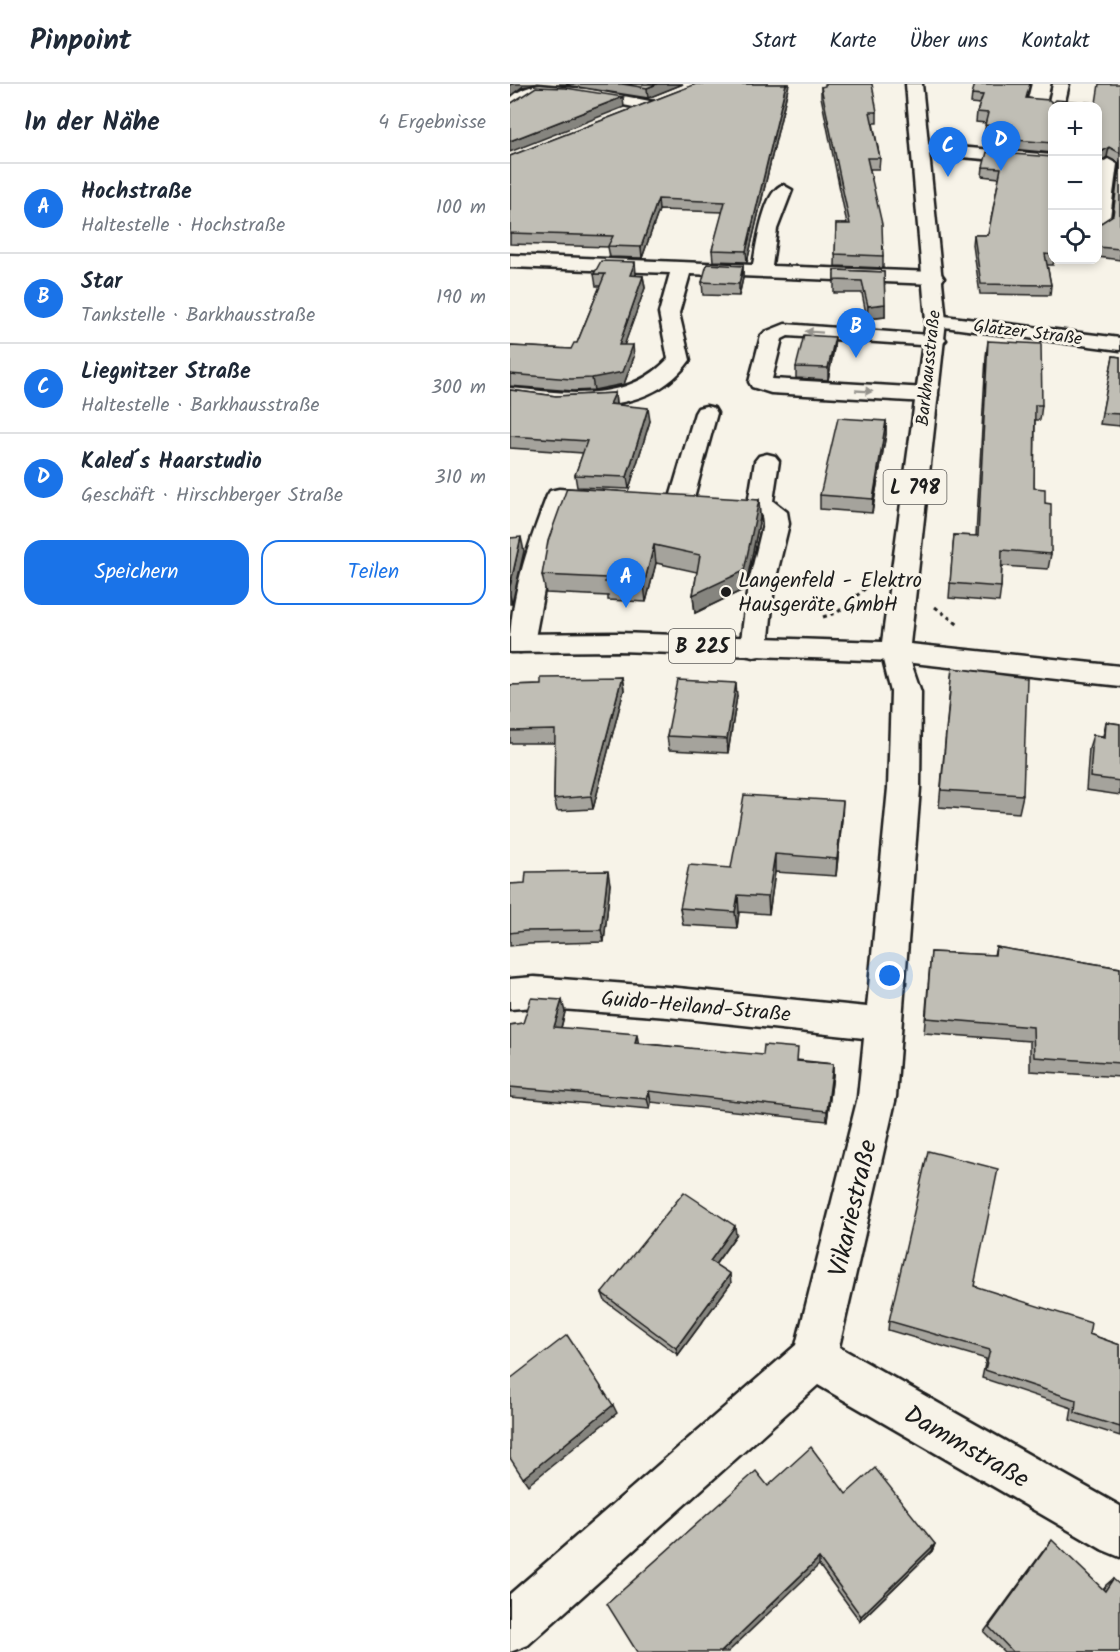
<!DOCTYPE html>
<html lang="de">
<meta charset="utf-8">
<style>
body{margin:0;font-family:Kalam,sans-serif;background:#f2f2f3;color:#1f2937}
.controls{position:absolute;right:18px;top:18px;display:grid;overflow:hidden;border-radius:12px;box-shadow:0 3px 9px #0003}
.controls button{width:54px;height:54px;display:grid;place-items:center;padding:0;border:0;border-bottom:2px solid #e0e1e3;background:#fff;color:#1f2937;font:30px sans-serif}
.you{position:absolute;left:380px;top:892px;width:21px;height:21px;margin:-15px;border:4px solid #fff;border-radius:50%;background:#1a73e8;box-shadow:0 0 0 9px #1a73e833}
.badge{display:grid;place-items:center;width:39px;height:39px;border-radius:50%;background:#1a73e8;color:#fff;font-size:20px;font-weight:700}
.pin{position:absolute;translate:-50% -50px;filter:drop-shadow(0 2px 3px #0008)}
.pin::after{content:'';position:absolute;top:32px;width:21px;height:18px;background:inherit;clip-path:polygon(0 0,100% 0,50% 100%)}
.list{margin:0;padding:0;list-style:none}
h2{display:flex;justify-content:space-between;align-items:center;height:78px;margin:0;padding:0 24px;font-size:26px}
h2 small{font-size:20px;font-weight:400;color:#747a83}
.list li{display:grid;grid-template-columns:39px 1fr auto;gap:18px;align-items:center;box-sizing:border-box;height:90px;padding:0 24px;border-top:2px solid #e0e1e3}
.list b{display:block;font-size:22px;white-space:nowrap}
.list p{margin:0;font-size:20px;white-space:nowrap;color:#747a83}
.list em{font-size:20px;font-style:normal;color:#747a83}
.actions{display:flex;gap:12px;padding:18px 24px}
.actions a{flex:1;padding:14px 0;border:2px solid #1a73e8;border-radius:18px;text-align:center;font-size:21px;color:#1a73e8}
.actions .main{background:#1a73e8;color:#fff}
.icon{flex:none;width:33px;height:33px;fill:none;stroke:currentColor;stroke-width:2;stroke-linecap:round;stroke-linejoin:round}
.map{position:relative;flex:none;width:610px;height:1568px;overflow:hidden}
header{display:flex;align-items:center;gap:36px;box-sizing:border-box;height:84px;padding:0 30px;background:#fff;border-bottom:2px solid #e0e1e3}
header strong{font-size:28px}
nav{display:flex;gap:33px;margin-inline-start:auto;font-size:21px}
main{display:flex}
aside{flex:1;background:#fff}
.map>svg:first-child{display:block}
.lines{fill:none;stroke-linecap:round;stroke-linejoin:round}
.minor-casing{stroke:#1c1c1c;stroke-width:5}
.major-casing{stroke:#1c1c1c;stroke-width:5}
.path{stroke:#1c1c1c;stroke-width:3;stroke-dasharray:4 4;stroke-linecap:butt}
.minor{fill:#f7f3e8;fill-rule:evenodd}
.major{fill:#f7f3e8;fill-rule:evenodd}
.wall{fill:#a5a39c;stroke:#1c1c1c;stroke-width:1.5;fill-rule:evenodd}
.shaded-wall{fill:#86857f;stroke:#1c1c1c;stroke-width:1.5}
.building{fill:#c0beb5;stroke:#1c1c1c;stroke-width:1.5}
.oneway{fill:#94928c}
.poi-dot{fill:#1c1c1c;stroke:#f7f3e8;stroke-width:2}
.labels{text-anchor:middle;stroke-width:6;stroke-linejoin:round;paint-order:stroke}
.far-street-label{font-size:18px;fill:#1c1c1c;stroke:#f7f3e8}
.shield{fill:#f7f3e8;stroke:#5e5c59;stroke-width:1.5}
.shield-label{font-size:20px;font-weight:bold;fill:#1c1c1c}
.poi-label{font-size:21px;fill:#1c1c1c;stroke:#f7f3e8;text-anchor:start}
.street-label{font-size:21px;fill:#1c1c1c;stroke:#f7f3e8}
.near-street-label{font-size:26px;fill:#1c1c1c;stroke:#f7f3e8}
</style>
<header>
<strong>Pinpoint</strong>
<nav><a>Start</a><a>Karte</a><a>Über uns</a><a>Kontakt</a></nav>
</header>
<main>
<aside>
<h2>In der Nähe<small>4 Ergebnisse</small></h2>
<ul class="list">
<li><span class="badge">A</span><div><b>Hochstraße</b><p>Haltestelle · Hochstraße</p></div><em>100 m</em></li>
<li><span class="badge">B</span><div><b>Star</b><p>Tankstelle · Barkhausstraße</p></div><em>190 m</em></li>
<li><span class="badge">C</span><div><b>Liegnitzer Straße</b><p>Haltestelle · Barkhausstraße</p></div><em>300 m</em></li>
<li><span class="badge">D</span><div><b>Kaled´s Haarstudio</b><p>Geschäft · Hirschberger Straße</p></div><em>310 m</em></li>
</ul>
<div class="actions"><a class="main">Speichern</a><a>Teilen</a></div>
</aside>
<div class="map">
<svg width="610" height="1568" viewBox="0 0 610 1568">
<rect width="100%" height="100%" fill="#f7f3e8"/>
<filter id="ink" filterUnits="userSpaceOnUse"><feTurbulence type="fractalNoise" baseFrequency=".0167" numOctaves="2"/><feDisplacementMap in="SourceGraphic" scale="12" xChannelSelector="R" yChannelSelector="G"/><feConvolveMatrix kernelMatrix="1 2 1 2 8 2 1 2 1" color-interpolation-filters="sRGB"/></filter>
<g filter="url(#ink)">
<g class="lines">
<g class="minor-casing">
<g id="minor">
<polygon points="543,0 559,0 554,22 542,22 542,26 538,22"/>
<path d="M27 1 77 5 145 18 147 21 139 26 77 14 27 11 0 29V15C8 6 16 4 27 1Z"/>
<polygon points="412,60 542,71 542,81 406,69 404,65 406,61"/>
<polygon points="598,75 607,80 599,141 590,147 588,146 589,80"/>
<path d="M273 101 282 106 267 145 262 182 424 188 431 190 434 194 431 198 424 200 180 190 169 229 180 276C139 334 61 323 0 318V304C56 309 115 320 158 275L149 229 160 189 0 183V171L243 181C246 163 254 105 273 101Z"/>
<polygon points="426,231 610,254 610,266 419,241 416,237 419,233"/>
<polygon points="275,240 432,252 436,256 432,260 425,262 278,252 272,255 262,295 417,304 425,306 428,311 425,316 417,318 261,309 242,303 239,298 251,252 255,248"/>
<polygon points="196,322 204,324 207,329 183,417 180,422 171,424 162,422 159,417 185,329 188,324"/>
<polygon points="257,370 265,372 269,377 263,417 277,428 279,440 264,502 258,564 254,571 244,573 234,571 230,564 238,502 253,440 252,432 238,420 245,377 249,372"/>
<path d="M49 405 108 409 111 414 108 419 59 420 40 474 24 559 20 566 10 568 0 565C0 512 18 462 37 412L40 407Z"/>
<polygon points="385,559 395,561 411,608 410,704 386,1013 329,1263 610,1422 610,1473 593,1466 308,1301 18,1561 0,1568 0,1510 286,1261 348,1013 354,954 158,933 24,923 0,925 0,895 24,893 158,903 357,923 378,704 381,608 371,568 375,561"/>
</g>
</g>
<g class="major-casing">
<polygon id="major" points="396,0 412,0 436,237 400,560 610,582 610,602 385,577 109,567 0,568 0,550 109,549 372,558 416,237"/>
</g>
<g class="path">
<polyline points="425,523 450,542"/>
<polyline points="313,533 328,528 358,502"/>
</g>
<use href="#minor" class="minor"/>
<use href="#major" class="major"/>
</g>
<g class="wall">
<polygon points="49,0 173,0 138,14"/>
<polygon points="186,0 279,0 237,178 203,177 202,166 213,128 149,126 132,174 100,173 98,163 0,160 0,72"/>
<path d="M610 0V176L588 173V22H543V71L542 69 480 63 482 52 474 51 476 39 466 38 467 28 470 20 461 19 462 10 518 14 543 19H586ZM597 73 609 79 602 132 591 139 588 136V79Z"/>
<polygon points="311,3 367,28 367,39 363,39 370,74 369,85 360,85 373,172 373,184 325,182 326,140 337,140 311,13"/>
<polygon points="543,73 543,176 544,176 543,181 537,181 541,201 540,211 470,210 463,161 464,151 478,151 489,94 472,92 473,83"/>
<polygon points="233,182 233,194 229,212 193,211 192,198"/>
<polygon points="324,186 374,188 375,233 357,235 352,209 324,209"/>
<polygon points="84,190 126,190 126,192 133,192 135,204 114,261 124,273 114,300 84,306 63,307 0,302 0,303 0,262 61,265 67,259 90,202 86,202"/>
<polygon points="478,257 532,321 530,336 525,336 524,404 535,419 541,470 538,485 492,482 491,503 489,518 439,514 444,451 466,452 476,272"/>
<polygon points="324,264 318,296 286,294 286,283"/>
<polygon points="603,272 610,273 610,342 590,340"/>
<polygon points="0,306 46,312 105,309 106,321 140,337 119,405 67,403 65,391 73,369 0,364"/>
<polygon points="376,337 376,350 362,429 310,425 310,411"/>
<polygon points="249,416 250,434 235,505 185,529 183,511 187,488 146,479 136,518 98,516 98,512 36,509 32,491"/>
<polygon points="0,454 14,467 2,520 0,520"/>
<polygon points="442,584 513,711 509,729 429,723"/>
<polygon points="112,593 114,606 83,725 47,727 44,715 45,659 0,659 0,601 31,600"/>
<polygon points="227,612 218,669 159,666 157,652"/>
<polygon points="596,638 610,640 610,711 576,706 579,664 583,651 593,652"/>
<polygon points="332,735 326,792 265,788 259,830 229,828 227,844 173,841 170,824 221,784"/>
<polygon points="0,800 100,800 94,858 19,860 0,862"/>
<polygon points="486,863 610,884 610,993 520,987 520,957 414,949 421,868 484,871"/>
<polygon points="55,928 51,944 129,959 323,980 323,991 317,1037 141,1018 140,1025 0,1013 0,941 13,939"/>
<polygon points="226,1151 205,1181 221,1199 168,1271 95,1217 92,1209"/>
<polygon points="464,1202 579,1250 610,1261 610,1352 560,1336 562,1324 472,1294 476,1275 378,1246 379,1237"/>
<polygon points="258,1402 336,1410 425,1460 422,1467 350,1537 309,1481"/>
<polygon points="536,1463 593,1505 596,1501 603,1495 610,1568 494,1568 474,1548"/>
</g>
<g class="shaded-wall">
<polygon points="1,0 32,0 12,3 0,12 0,1"/>
<polygon points="147,0 173,0 138,14 137,4"/>
<polygon points="276,0 279,0 237,178 236,167"/>
<polygon points="520,0 521,0 515,24 516,14"/>
<polygon points="113,13 114,23 0,68 0,57"/>
<polygon points="599,63 597,73 588,79 588,70"/>
<polygon points="148,115 149,126 132,174 131,163"/>
<polygon points="125,178 126,190 121,203 120,191"/>
<polygon points="233,182 233,194 229,212 229,200"/>
<polygon points="133,192 135,204 110,273 109,261"/>
<polygon points="375,220 375,233 357,235 358,222"/>
<polygon points="325,253 324,264 318,296 318,284"/>
<polygon points="123,261 124,273 114,300 84,306 82,294"/>
<polygon points="105,309 106,321 100,320"/>
<polygon points="138,324 140,337 119,405 117,393"/>
<polygon points="376,337 376,350 362,429 363,415"/>
<polygon points="249,416 250,434 235,505 185,529 183,511"/>
<polygon points="11,453 14,467 2,520 0,511 0,502"/>
<polygon points="144,461 146,479 136,518 134,500"/>
<polygon points="112,593 114,606 83,725 81,712"/>
<polygon points="226,599 227,612 218,669 217,655"/>
<polygon points="333,717 332,735 326,792 327,775"/>
<polygon points="265,770 265,788 259,830 258,813"/>
<polygon points="98,787 100,800 94,858 91,846"/>
<polygon points="228,811 229,828 227,844 225,828"/>
<polygon points="52,916 55,928 48,955 44,943"/>
<polygon points="127,950 129,962 125,959"/>
<polygon points="323,980 323,991 317,1037 317,1027"/>
<polygon points="139,1007 141,1018 140,1025 137,1015"/>
<polygon points="225,1142 226,1151 201,1186 200,1177"/>
<polygon points="220,1190 221,1199 168,1271 166,1264"/>
<polygon points="103,1321 107,1329 18,1401 13,1394"/>
<polygon points="425,1460 422,1467 350,1537 351,1532"/>
<polygon points="309,1474 309,1481 218,1568 211,1568"/>
</g>
<g class="building">
<polygon points="112,0 147,0 137,4"/>
<polygon points="186,0 276,0 236,167 202,166 215,118 148,115 131,163 98,162 103,152 0,149 0,72"/>
<polygon points="315,0 362,0 367,28 360,28 370,74 357,74 372,140 373,172 325,170 326,140 340,140 311,3 315,2"/>
<polygon points="465,0 520,0 516,14 539,16 543,19 546,16 586,19 589,0 610,0 610,69 599,63 588,70 588,136 591,139 603,131 610,76 610,165 588,163 588,22 543,22 543,59 481,54 484,42 475,41 478,29 467,28 473,11 462,10"/>
<polygon points="26,3 56,4 113,13 0,57 0,20"/>
<polygon points="477,68 543,73 543,171 535,170 541,201 471,200 464,151 478,151 491,84 473,83"/>
<polygon points="91,177 125,178 120,191 133,192 109,261 123,261 113,288 82,294 61,295 0,290 0,262 61,265 64,259 67,259 95,190 84,190"/>
<polygon points="197,180 233,182 229,200 192,198"/>
<polygon points="324,186 374,188 375,220 358,222 352,197 324,196"/>
<polygon points="294,251 325,253 318,284 286,283"/>
<polygon points="478,257 531,260 532,321 525,321 524,404 535,405 535,419 541,420 541,470 492,466 491,503 440,499 444,451 468,452"/>
<polygon points="603,272 610,273 610,330 592,329"/>
<polygon points="0,306 46,312 105,309 100,320 138,324 117,393 65,391 77,357 0,352"/>
<polygon points="328,334 376,337 363,415 310,411"/>
<polygon points="57,404 249,416 234,487 183,511 190,471 144,461 134,500 95,498 96,494 32,491 38,457"/>
<polygon points="11,453 0,502 0,454"/>
<polygon points="442,584 517,594 513,711 431,706"/>
<polygon points="112,593 81,712 44,715 45,646 0,647 0,601 31,600 31,594"/>
<polygon points="168,596 226,599 217,655 157,652"/>
<polygon points="596,638 610,640 610,697 580,693 583,651 595,653"/>
<polygon points="234,711 333,717 327,775 265,770 258,813 228,811 225,828 170,824 179,781 221,784"/>
<polygon points="98,787 91,846 15,847 0,849 0,800 15,799 16,788"/>
<polygon points="486,863 610,884 610,979 524,973 523,943 416,934 421,868 485,871"/>
<polygon points="21,914 52,916 44,943 127,950 125,959 253,971 254,961 288,964 287,977 323,980 317,1027 139,1007 137,1015 0,1003 0,941 13,939"/>
<polygon points="418,1067 488,1085 464,1202 581,1239 579,1250 610,1261 610,1343 565,1329 566,1316 475,1286 480,1266 379,1237"/>
<polygon points="174,1108 225,1142 200,1177 220,1190 166,1264 92,1209"/>
<polygon points="57,1251 103,1321 13,1394 0,1374 0,1295"/>
<polygon points="301,1363 336,1410 365,1384 425,1460 351,1532 309,1474 211,1568 127,1568 97,1520 246,1387 258,1402"/>
<polygon points="542,1456 595,1507 603,1495 610,1501 610,1568 503,1568 479,1543"/>
</g>
<defs><path id="oneway-solid" d="M-6-.8H1V-3.2L6.5 0L1 3.2V.8H-6Z" transform="scale(1.5)"/></defs>
<g class="oneway">
<use href="#oneway-solid" transform="translate(304 248) rotate(-176)"/>
<use href="#oneway-solid" transform="translate(354 307) rotate(3)"/>
</g>
</g>
<circle class="poi-dot" cx="216" cy="508" r="6"/>
<g class="labels">
<g class="far-street-label">
<text transform="translate(518 248) rotate(7)" y="6">Glatzer Straße</text>
<text transform="translate(418 284) rotate(-84)" y="6">Barkhausstraße</text>
</g>
<g class="shield">
<rect x="373.5" y="386" width="63" height="34" rx="4.5"/>
<rect x="159" y="545" width="66" height="34" rx="4.5"/>
</g>
<g class="shield-label">
<text x="405" y="410">L 798</text>
<text x="192" y="569">B 225</text>
</g>
<g class="poi-label">
<text x="228" y="503">Langenfeld - Elektro<tspan x="228" dy="24">Hausgeräte GmbH</tspan></text>
</g>
<g class="street-label">
<text transform="translate(186 922) rotate(5)" y="7">Guido-Heiland-Straße</text>
</g>
<g class="near-street-label">
<text transform="translate(342 1124) rotate(-77)" y="9">Vikariestraße</text>
<text transform="translate(457 1362) rotate(30)" y="9">Dammstraße</text>
</g>
</g>
</svg>
<div class="controls">
<button>+</button>
<button>−</button>
<button><svg class="icon" aria-label="locate" viewBox="0 0 24 24"><circle cx="12" cy="12" r="6"/><path d="M12 2v4M12 18v4M2 12h4M18 12h4"/></svg></button>
</div>
<div class="you"></div>
<div class="pin badge" style="left:116px;top:524px">A</div>
<div class="pin badge" style="left:346px;top:274px">B</div>
<div class="pin badge" style="left:438px;top:93px">C</div>
<div class="pin badge" style="left:491px;top:87px">D</div>
</div>
</main>
